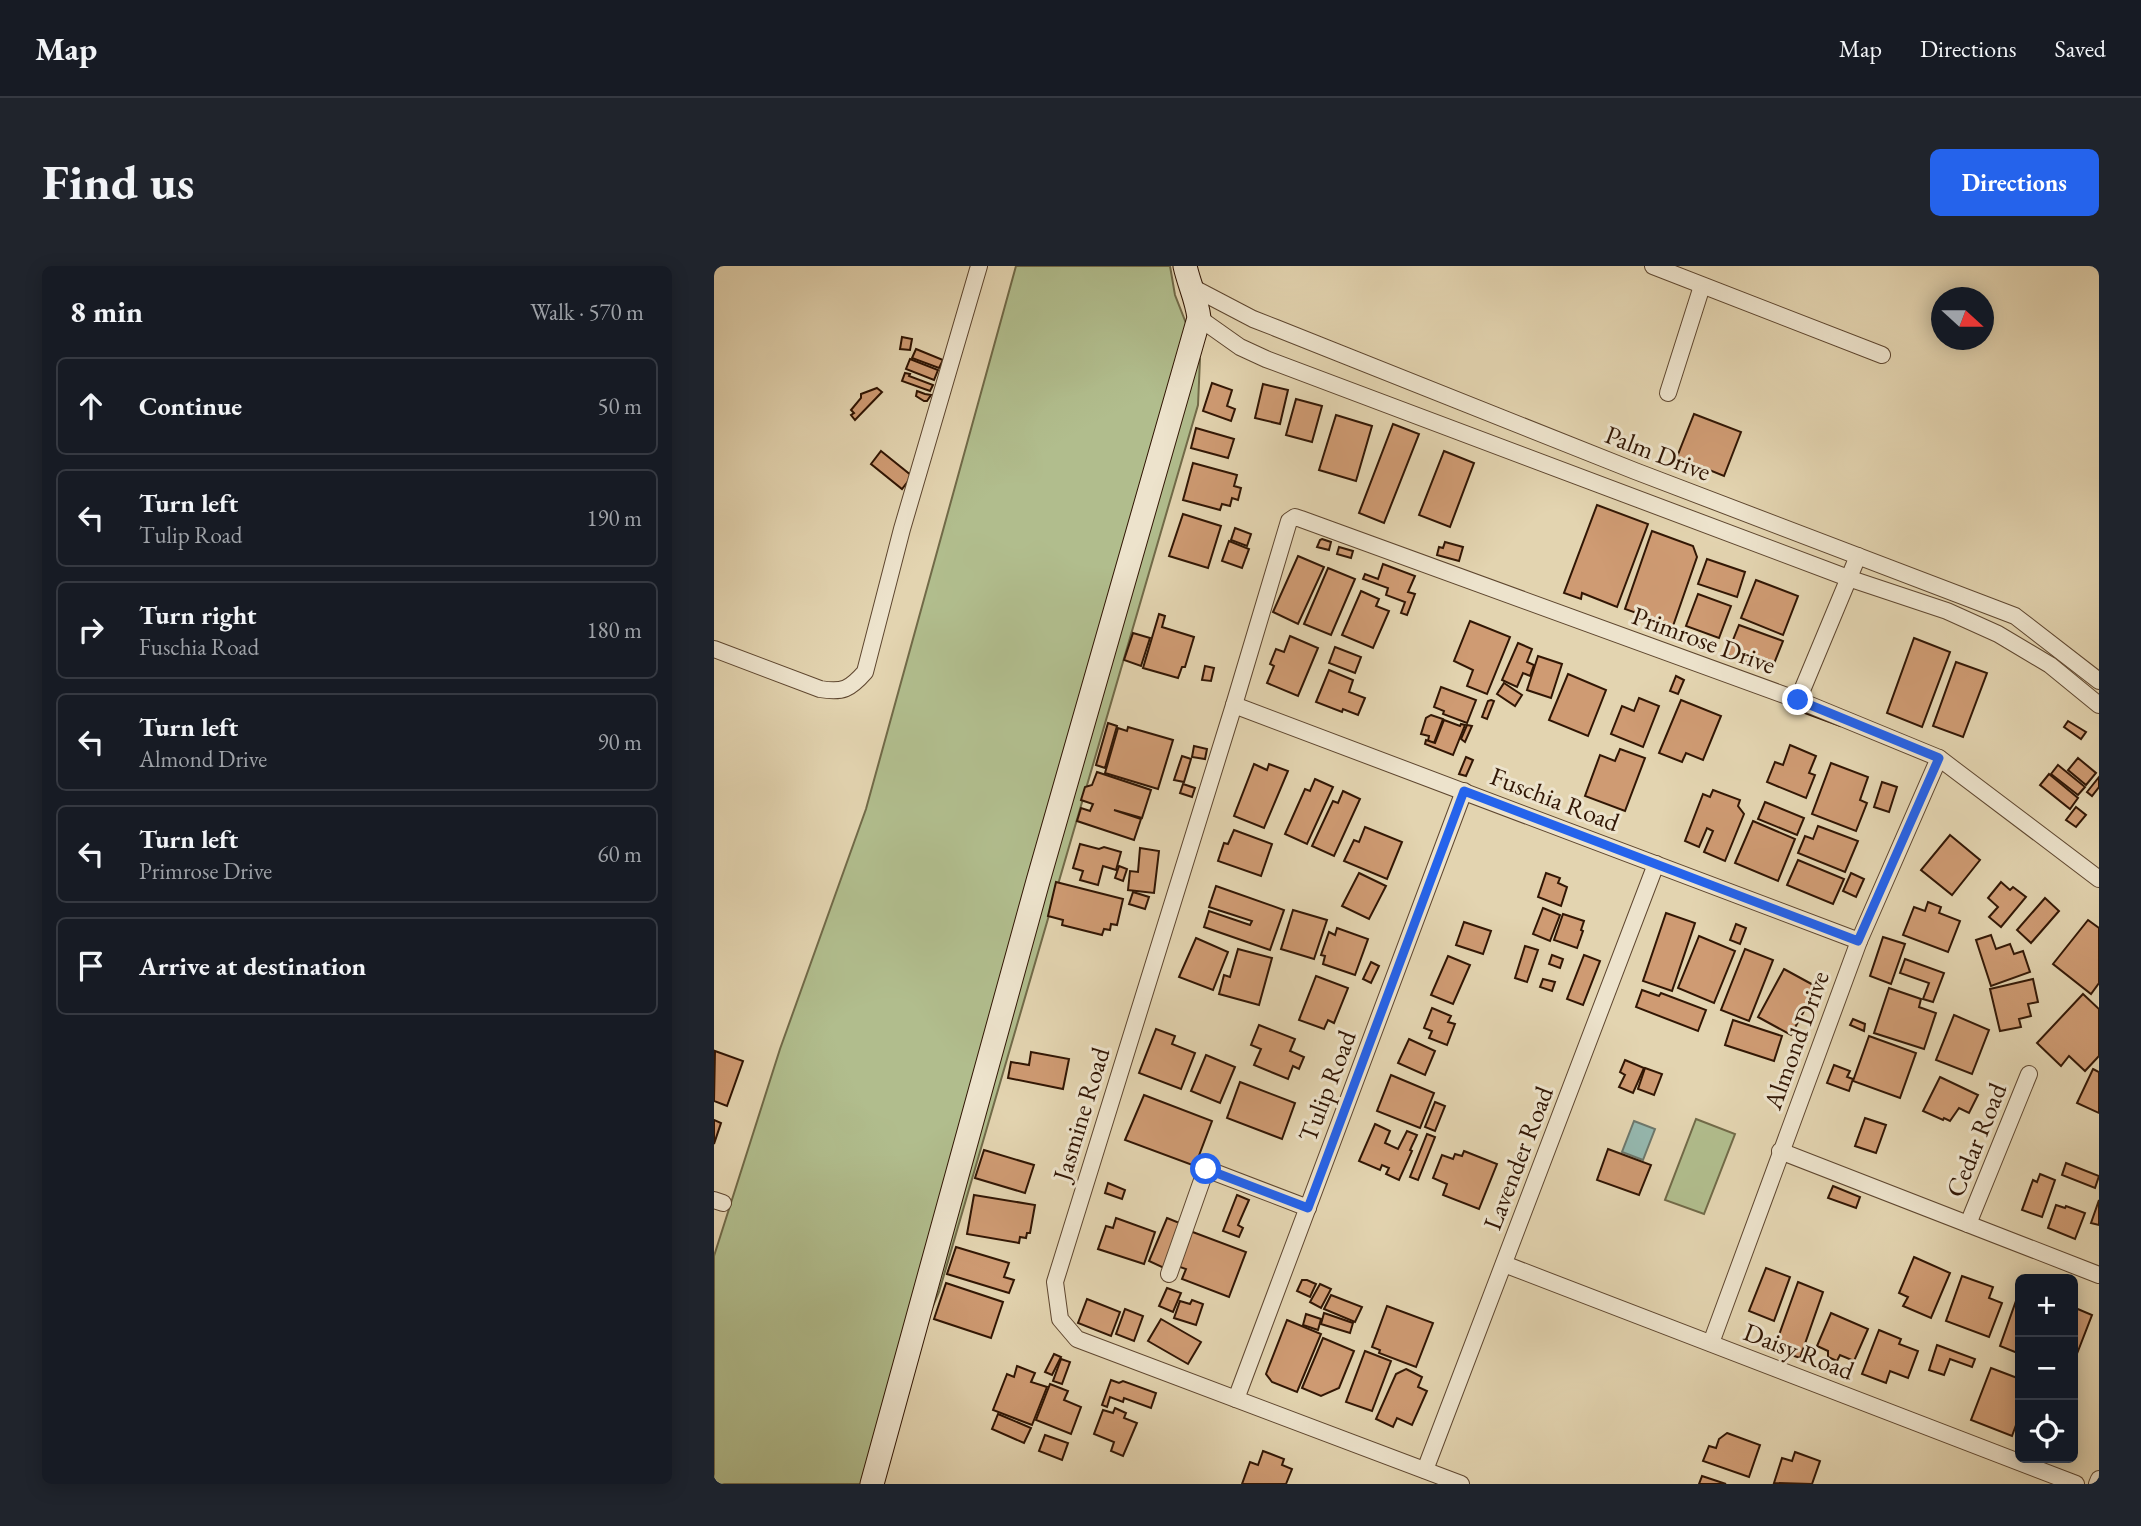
<!DOCTYPE html>
<meta charset="utf-8">
<style>
body{margin:0;font-family:"EB Garamond",serif;background:#20242c;color:#f1f3f6}
.controls{position:absolute;right:21px;bottom:21px;display:grid;overflow:hidden;border-radius:10px;box-shadow:0 4px 18px #0003}
.controls button{width:63px;height:63px;display:grid;place-items:center;padding:0;border:0;border-bottom:2px solid #363941;background:#171b24;color:#f1f3f6;font:35px sans-serif}
.compass{position:absolute;left:1217px;top:21px;width:63px;height:63px;border-radius:50%;background:#171b24;box-shadow:0 4px 18px #0003;rotate:111deg}
.stop{position:absolute;width:21px;height:21px;margin:-16px;border:5px solid #2563eb;border-radius:50%;background:#fff}
.stop.end{background:#2563eb;border-color:#fff;box-shadow:0 2px 7px #0008}
.list{margin:0;padding:0;list-style:none}
h2{display:flex;justify-content:space-between;align-items:center;height:91px;margin:0;padding:0 28px;font-size:30px}
h2 small{font-size:23px;font-weight:400;color:#9ea1a6}
.list li{display:grid;grid-template-columns:46px 1fr auto;gap:21px;align-items:center;box-sizing:border-box;height:98px;margin:0 14px 14px;padding:0 14px;border:2px solid #363941;border-radius:10px}
.list b{display:block;font-size:26px;white-space:nowrap}
.list p{margin:0;font-size:23px;white-space:nowrap;color:#9ea1a6}
.list em{font-size:23px;font-style:normal;color:#9ea1a6}
.icon{flex:none;width:38px;height:38px;fill:none;stroke:currentColor;stroke-width:2;stroke-linecap:round;stroke-linejoin:round}
.map{position:relative;flex:none;width:1385px;height:1218px;overflow:hidden;border-radius:10px}
header{display:flex;align-items:center;gap:42px;box-sizing:border-box;height:98px;padding:0 35px;background:#171b24;border-bottom:2px solid #363941}
header strong{font-size:33px}
nav{display:flex;gap:38px;margin-inline-start:auto;font-size:24px}
.intro{display:flex;align-items:center;justify-content:space-between;box-sizing:border-box;height:168px;padding:0 42px}
h1{margin:0;font-size:49px}
.button{padding:18px 32px;border-radius:10px;background:#2563eb;color:#fff;font-size:24px;font-weight:700}
main{display:flex;gap:42px;padding:0 42px}
aside{flex:1;background:#171b24;border-radius:10px;box-shadow:0 4px 18px #0003}
.map>svg:first-child{display:block}
.green{fill:#b1bd8d;stroke:#716a48;stroke-width:2}
.water{fill:#95b8af;stroke:#6d776b;stroke-width:2}
.building{fill:#cf9b73;stroke:#311604;stroke-width:2}
.lines{fill:none;stroke-linecap:round;stroke-linejoin:round}
.street-casing{stroke:#5e462f;stroke-width:18}
.secondary-casing{stroke:#311604;stroke-width:25}
.street{stroke:#ede3cc;stroke-width:16}
.secondary{stroke:#ede3cc;stroke-width:23}
.route{stroke:#2563eb;stroke-width:9}
.labels{text-anchor:middle;stroke-width:6;stroke-linejoin:round;paint-order:stroke}
.street-label{font-size:26px;fill:#311604;stroke:#ede3cc}
</style>
<header>
<strong>Map</strong>
<nav><a>Map</a><a>Directions</a><a>Saved</a></nav>
</header>
<div class="intro"><h1>Find us</h1><a class="button">Directions</a></div>
<main>
<aside>
<h2>8 min<small>Walk · 570 m</small></h2>
<ul class="list">
<li><svg class="icon" aria-label="ahead" viewBox="0 0 24 24"><path d="M12 20V5M6 11l6-6 6 6"/></svg><div><b>Continue</b></div><em>50 m</em></li>
<li><svg class="icon" aria-label="left" viewBox="0 0 24 24"><path d="M17 20v-9H6M10 6l-5 5 5 5"/></svg><div><b>Turn left</b><p>Tulip Road</p></div><em>190 m</em></li>
<li><svg class="icon" aria-label="right" viewBox="0 0 24 24"><path d="M7 20v-9h11M14 6l5 5-5 5"/></svg><div><b>Turn right</b><p>Fuschia Road</p></div><em>180 m</em></li>
<li><svg class="icon" aria-label="left" viewBox="0 0 24 24"><path d="M17 20v-9H6M10 6l-5 5 5 5"/></svg><div><b>Turn left</b><p>Almond Drive</p></div><em>90 m</em></li>
<li><svg class="icon" aria-label="left" viewBox="0 0 24 24"><path d="M17 20v-9H6M10 6l-5 5 5 5"/></svg><div><b>Turn left</b><p>Primrose Drive</p></div><em>60 m</em></li>
<li><svg class="icon" aria-label="arrive" viewBox="0 0 24 24"><path d="M6 21V4h12l-3 4 3 4H6"/></svg><div><b>Arrive at destination</b></div></li>
</ul>
</aside>
<div class="map">
<svg width="1385" height="1218" viewBox="0 0 1385 1218">
<rect width="100%" height="100%" fill="#e3d4b0"/>
<filter id="stains"><feTurbulence type="fractalNoise" baseFrequency=".00286" numOctaves="4"/><feColorMatrix values="0 0 0 0 .2 0 0 0 0 .09 0 0 0 0 .02 0 0 0 .5 -.17"/></filter>
<radialGradient id="worn" r=".72"><stop offset=".6" stop-color="#630" stop-opacity="0"/><stop offset="1" stop-color="#630" stop-opacity=".3"/></radialGradient>
<g class="green">
<polygon points="302,0 456,0 461,29 486,93 484,139 225,1026 176,1141 154,1218 0,1218 0,990 66,783 152,543"/>
<polygon points="982,853 1021,868 990,948 951,934"/>
</g>
<polygon class="water" points="920,855 941,863 929,894 908,886"/>
<g class="building">
<polygon points="188,71 198,73 196,84 186,83"/>
<polygon points="202,83 229,94 225,102 198,92"/>
<polygon points="196,93 224,104 220,114 192,103"/>
<polygon points="191,107 196,108 195,110 219,119 216,125 188,115"/>
<polygon points="498,117 518,124 513,140 521,143 517,155 489,145"/>
<polygon points="549,118 574,124 566,158 541,152"/>
<polygon points="163,122 168,126 141,154 137,149 140,147 137,144 147,132 147,128"/>
<polygon points="203,125 211,128 217,129 213,135 210,135 202,130"/>
<polygon points="582,133 608,140 598,176 572,169"/>
<polygon points="980,148 1027,166 1010,210 963,191"/>
<polygon points="622,149 658,160 642,215 605,204"/>
<polygon points="679,158 705,168 670,257 645,247"/>
<polygon points="482,162 520,173 514,192 477,182"/>
<polygon points="167,185 198,210 188,223 157,198"/>
<polygon points="730,185 760,197 736,261 705,249"/>
<polygon points="479,197 523,209 520,220 527,222 524,234 518,232 516,240 508,238 506,244 469,234"/>
<polygon points="883,239 934,258 903,341 868,327 867,333 850,327"/>
<polygon points="469,248 507,260 494,302 455,290"/>
<polygon points="521,262 537,268 533,280 517,274"/>
<polygon points="938,265 979,280 983,291 959,360 911,343"/>
<polygon points="608,273 617,276 615,284 603,281 606,274"/>
<polygon points="515,275 535,283 528,302 508,295"/>
<polygon points="731,276 749,281 745,295 723,289 725,281 729,282"/>
<polygon points="625,281 639,285 637,292 623,288"/>
<polygon points="584,290 610,301 584,358 559,346"/>
<polygon points="993,293 1031,306 1023,331 984,318"/>
<polygon points="669,298 701,310 694,326 701,328 693,349 687,347 691,336 672,329 674,322 649,313 651,308 664,313"/>
<polygon points="614,302 641,313 617,369 590,358"/>
<polygon points="1042,314 1084,330 1069,369 1027,352"/>
<polygon points="647,325 665,333 662,340 675,345 659,382 628,369"/>
<polygon points="984,328 1017,340 1005,372 972,360"/>
<polygon points="445,348 451,350 448,361 480,371 471,401 468,401 464,412 429,402"/>
<polygon points="756,355 796,371 773,428 753,420 759,404 740,395"/>
<polygon points="1025,359 1069,375 1057,405 1013,389"/>
<polygon points="419,367 436,372 427,400 410,394"/>
<polygon points="576,370 604,382 584,430 553,417 560,400 556,398 562,383 570,386"/>
<polygon points="1200,372 1236,386 1208,461 1173,447"/>
<polygon points="804,377 818,383 813,396 820,399 816,410 809,407 803,421 788,414"/>
<polygon points="621,381 647,391 641,407 615,397"/>
<polygon points="824,390 848,398 837,432 813,424"/>
<polygon points="1242,396 1273,407 1249,471 1219,460"/>
<polygon points="491,400 500,402 497,415 488,414"/>
<polygon points="615,404 639,414 635,426 651,432 644,449 629,443 628,446 602,436"/>
<polygon points="854,408 892,424 874,470 835,454"/>
<polygon points="962,410 970,414 964,428 956,425"/>
<polygon points="790,417 808,429 801,440 783,428"/>
<polygon points="727,421 762,434 753,457 729,448 730,445 720,441"/>
<polygon points="925,432 945,440 929,481 897,468 908,440 920,445"/>
<polygon points="777,434 780,435 773,453 768,451 774,435"/>
<polygon points="967,434 1007,450 989,494 972,487 968,496 945,487"/>
<polygon points="1073,436 1127,457 1126,460 1072,440"/>
<polygon points="717,449 729,453 720,477 714,475 715,470 707,468 712,452"/>
<polygon points="730,454 746,460 747,458 751,459 739,489 711,478 712,474 721,477"/>
<polygon points="1354,455 1372,466 1367,473 1350,461"/>
<polygon points="394,457 403,460 391,502 382,499"/>
<polygon points="753,459 758,460 751,476 747,473"/>
<polygon points="414,461 459,474 444,523 391,507 404,462 413,465"/>
<polygon points="1076,479 1102,490 1095,507 1101,509 1092,532 1053,516 1061,496 1069,499"/>
<polygon points="480,480 493,483 491,493 478,491"/>
<polygon points="906,483 931,492 911,545 871,530 886,489 901,495"/>
<polygon points="468,490 477,493 470,516 460,514"/>
<polygon points="752,491 759,494 752,510 745,508"/>
<polygon points="1364,492 1382,507 1372,519 1354,504"/>
<polygon points="1117,497 1154,511 1146,534 1153,537 1142,565 1098,548"/>
<polygon points="540,498 553,504 555,498 574,505 550,562 520,550"/>
<polygon points="1344,499 1371,521 1364,529 1337,508"/>
<polygon points="383,506 437,524 428,552 400,544 427,553 420,574 363,555 367,542 376,545 379,538 367,534 371,521 378,519"/>
<polygon points="1335,508 1364,532 1356,543 1326,519"/>
<polygon points="1385,511 1385,521 1378,530 1373,526"/>
<polygon points="601,513 619,521 593,578 571,568 591,523 596,525"/>
<polygon points="1168,516 1183,521 1175,546 1160,541"/>
<polygon points="469,518 481,522 478,531 466,527"/>
<polygon points="999,524 1026,534 1024,540 1030,548 1011,595 990,586 999,565 993,562 985,581 971,575 989,528 996,531"/>
<polygon points="629,525 646,533 620,590 598,580 619,535 624,537"/>
<polygon points="1051,536 1090,552 1083,569 1044,553"/>
<polygon points="1362,541 1372,549 1362,561 1352,554"/>
<polygon points="1039,555 1081,573 1064,615 1021,597"/>
<polygon points="1104,560 1144,575 1131,606 1084,587 1091,570 1099,573"/>
<polygon points="651,561 688,576 673,613 630,595 640,574 645,576"/>
<polygon points="520,564 558,578 547,610 504,595 510,577 514,578"/>
<polygon points="1236,569 1266,594 1238,629 1207,604"/>
<polygon points="366,578 385,583 390,581 407,586 402,604 389,600 384,619 366,614 369,605 359,602"/>
<polygon points="426,582 445,585 440,627 414,624 416,605 424,606"/>
<polygon points="1084,594 1130,613 1119,638 1073,619"/>
<polygon points="405,600 413,603 409,615 401,612"/>
<polygon points="645,607 672,620 655,653 628,640"/>
<polygon points="832,607 846,612 844,617 853,621 847,640 824,631"/>
<polygon points="1137,607 1150,613 1142,631 1129,625"/>
<polygon points="342,616 409,633 403,659 397,658 396,664 390,663 388,669 348,659 349,654 334,650"/>
<polygon points="1287,616 1296,624 1299,621 1312,631 1287,661 1275,651 1284,641 1274,632"/>
<polygon points="502,620 570,644 556,684 490,661 495,645 536,659 538,655 495,641"/>
<polygon points="419,626 435,631 431,643 415,638"/>
<polygon points="1331,632 1345,645 1317,677 1303,664"/>
<polygon points="1214,636 1227,641 1225,647 1246,655 1234,686 1189,669 1200,641 1211,645"/>
<polygon points="829,642 846,649 836,675 819,668"/>
<polygon points="579,644 613,654 600,693 567,683"/>
<polygon points="952,647 981,657 958,725 929,715"/>
<polygon points="849,648 870,655 867,664 869,665 863,682 840,674"/>
<polygon points="1374,654 1385,662 1385,717 1377,728 1339,698"/>
<polygon points="750,656 777,665 769,688 742,679"/>
<polygon points="1022,658 1032,662 1026,678 1016,674"/>
<polygon points="623,662 654,673 641,709 609,698 611,690 607,689 615,666 621,669"/>
<polygon points="1277,669 1282,683 1296,678 1300,688 1309,685 1316,706 1277,720 1262,674"/>
<polygon points="985,670 1021,685 1000,737 964,722"/>
<polygon points="1169,671 1191,678 1177,718 1156,710"/>
<polygon points="482,672 514,686 499,724 465,711"/>
<polygon points="811,680 824,684 813,716 801,712"/>
<polygon points="524,683 558,692 545,739 505,728 510,709 516,711"/>
<polygon points="1031,683 1059,694 1035,755 1007,744"/>
<polygon points="838,689 849,693 846,702 835,698"/>
<polygon points="870,689 886,695 869,739 853,733"/>
<polygon points="734,690 756,699 739,738 717,729"/>
<polygon points="1191,693 1230,707 1219,736 1209,733 1215,717 1186,707"/>
<polygon points="657,696 665,700 657,717 649,713"/>
<polygon points="1070,703 1103,721 1077,769 1044,751"/>
<polygon points="602,710 634,722 620,757 614,754 610,763 585,754"/>
<polygon points="829,713 841,716 838,725 826,721"/>
<polygon points="1319,713 1324,736 1314,738 1317,750 1305,753 1307,761 1286,765 1276,723"/>
<polygon points="1175,722 1207,733 1205,741 1222,747 1210,783 1160,767"/>
<polygon points="928,724 945,730 947,727 992,744 984,765 922,741"/>
<polygon points="1369,728 1385,743 1385,790 1371,805 1355,790 1347,800 1323,777"/>
<polygon points="718,742 737,750 734,756 741,758 733,779 715,772 718,765 710,762"/>
<polygon points="1240,749 1275,764 1258,808 1222,794"/>
<polygon points="1139,753 1151,758 1150,765 1136,759"/>
<polygon points="1019,754 1068,770 1060,795 1011,779"/>
<polygon points="545,759 581,773 576,785 590,791 585,803 579,800 574,813 540,799 547,783 537,779"/>
<polygon points="442,763 461,770 458,778 481,787 467,823 425,807"/>
<polygon points="1155,770 1202,787 1186,832 1139,815"/>
<polygon points="695,773 721,785 711,809 684,797"/>
<polygon points="1,785 29,795 13,840 0,835"/>
<polygon points="317,786 355,793 349,823 294,812 297,796 315,799"/>
<polygon points="492,789 521,801 506,837 477,825"/>
<polygon points="911,794 930,802 919,827 905,821 911,809 906,806"/>
<polygon points="1120,799 1136,805 1133,811 1139,813 1135,825 1113,817"/>
<polygon points="931,802 948,808 940,829 924,823"/>
<polygon points="1379,803 1385,806 1385,847 1363,837"/>
<polygon points="677,809 720,827 706,862 663,845"/>
<polygon points="1226,811 1264,829 1255,847 1245,842 1236,855 1230,852 1229,854 1209,845"/>
<polygon points="526,816 581,837 568,873 513,852"/>
<polygon points="430,829 498,855 481,900 411,874"/>
<polygon points="721,836 731,840 721,865 711,861"/>
<polygon points="1151,852 1172,859 1162,887 1141,880"/>
<polygon points="0,854 7,857 0,878"/>
<polygon points="661,858 676,865 671,877 684,883 693,865 703,869 696,884 698,885 685,914 672,908 675,902 668,899 666,904 645,895"/>
<polygon points="713,868 721,871 704,914 696,911"/>
<polygon points="894,883 937,899 925,929 883,914"/>
<polygon points="270,884 320,899 311,927 261,912"/>
<polygon points="750,885 783,898 765,943 729,929 733,918 719,912 728,889 739,893 741,888 748,890"/>
<polygon points="1352,897 1385,910 1381,922 1348,909"/>
<polygon points="1326,908 1341,914 1328,951 1308,944 1319,914 1323,916"/>
<polygon points="394,917 411,924 408,933 391,927"/>
<polygon points="1119,920 1146,931 1142,942 1114,932"/>
<polygon points="260,929 321,939 316,967 313,967 312,972 306,971 305,977 253,968"/>
<polygon points="523,929 535,934 524,959 529,962 525,971 509,965"/>
<polygon points="1385,934 1385,959 1377,957"/>
<polygon points="1342,939 1351,942 1352,940 1371,947 1361,973 1334,962"/>
<polygon points="402,952 441,966 430,998 384,983 392,960 399,962"/>
<polygon points="453,952 468,958 450,1002 435,995"/>
<polygon points="476,965 532,986 515,1031 468,1013 472,1003 463,1000"/>
<polygon points="242,981 295,997 290,1011 300,1014 295,1027 233,1008"/>
<polygon points="1200,991 1236,1007 1217,1052 1189,1040 1194,1031 1185,1027"/>
<polygon points="1052,1002 1076,1011 1060,1055 1035,1045"/>
<polygon points="1248,1010 1279,1021 1275,1032 1288,1037 1275,1071 1232,1055"/>
<polygon points="588,1014 593,1014 602,1018 596,1031 583,1025"/>
<polygon points="1084,1016 1109,1026 1086,1092 1060,1083"/>
<polygon points="232,1017 289,1036 277,1072 220,1053"/>
<polygon points="606,1018 617,1023 607,1042 596,1036"/>
<polygon points="453,1022 467,1027 459,1046 445,1040"/>
<polygon points="617,1029 648,1041 641,1056 610,1043"/>
<polygon points="1303,1032 1306,1033 1306,1088 1286,1080"/>
<polygon points="373,1033 406,1046 397,1070 364,1057"/>
<polygon points="478,1034 489,1038 482,1059 460,1052 466,1035 476,1038"/>
<polygon points="673,1040 719,1057 702,1101 665,1087 666,1084 658,1081"/>
<polygon points="1359,1041 1378,1049 1359,1098"/>
<polygon points="411,1043 429,1050 420,1075 402,1068"/>
<polygon points="610,1047 639,1057 636,1067 607,1058"/>
<polygon points="1117,1047 1154,1063 1140,1095 1126,1089 1123,1095 1114,1091 1114,1085 1103,1080"/>
<polygon points="592,1048 607,1053 604,1064 589,1059"/>
<polygon points="447,1053 487,1076 474,1098 434,1075"/>
<polygon points="573,1054 607,1068 583,1126 558,1116 552,1108"/>
<polygon points="1165,1064 1187,1073 1185,1078 1204,1085 1194,1112 1176,1105 1172,1117 1148,1108"/>
<polygon points="609,1072 640,1085 625,1122 607,1130 588,1122"/>
<polygon points="1223,1079 1261,1093 1258,1101 1236,1093 1230,1109 1215,1104"/>
<polygon points="651,1085 677,1095 658,1145 632,1136"/>
<polygon points="340,1088 347,1091 338,1109 331,1106"/>
<polygon points="347,1093 356,1096 348,1118 339,1115"/>
<polygon points="303,1100 321,1107 317,1116 333,1121 318,1159 279,1144 293,1108 300,1111"/>
<polygon points="1277,1102 1306,1113 1306,1148 1298,1170 1257,1154"/>
<polygon points="692,1103 708,1111 704,1121 713,1125 698,1159 683,1152 679,1161 662,1153 682,1108"/>
<polygon points="397,1114 405,1117 409,1115 442,1127 437,1142 410,1132 409,1136 396,1131 393,1141 388,1139"/>
<polygon points="336,1118 354,1125 350,1134 367,1141 357,1168 322,1154"/>
<polygon points="401,1142 412,1147 410,1152 423,1157 409,1190 397,1185 400,1176 380,1168 389,1144 399,1147"/>
<polygon points="284,1148 317,1162 310,1177 278,1163"/>
<polygon points="1013,1167 1046,1179 1035,1211 989,1195 995,1180 1002,1182 1005,1173"/>
<polygon points="331,1169 354,1177 348,1194 325,1185"/>
<polygon points="549,1185 570,1193 568,1199 578,1203 572,1218 528,1218 536,1196 544,1199"/>
<polygon points="1081,1186 1106,1195 1098,1218 1060,1217 1068,1192 1078,1195"/>
<polygon points="988,1210 1012,1218 985,1218"/>
</g>
<g class="lines">
<g class="street-casing">
<g id="street">
<polyline points="939,0 1168,89"/>
<polyline points="476,20 539,53 562,62 921,205 1301,350 1385,415"/>
<polyline points="485,52 526,81 552,93 1134,312 1233,345 1284,368 1336,399 1385,439"/>
<polyline points="954,127 988,20"/>
<path d="M0 383 106 423C129 427 136 423 151 406L188 263 265 0"/>
<polyline points="1084,434 1144,290"/>
<polyline points="520,439 1145,675"/>
<polyline points="1066,885 1385,1009"/>
<polyline points="0,934 9,937"/>
<polyline points="1254,958 1315,808"/>
<polyline points="790,998 1362,1218"/>
<polyline points="455,1008 492,903 594,942"/>
<polyline points="997,1077 1145,675 1225,492"/>
<polyline points="522,1133 750,525"/>
<polyline points="711,1204 942,598"/>
<polyline points="747,1218 363,1073 346,1053 341,1016 520,439 575,255 581,251 587,253 1084,434 1225,492 1385,613"/>
<polyline points="1383,1218 1385,1213"/>
</g>
</g>
<g class="secondary-casing">
<path id="secondary" d="M158 1218 324 615 485 52C483 34 475 18 471 0"/>
</g>
<use href="#street" class="street"/>
<use href="#secondary" class="secondary"/>
</g>
<g class="lines">
<polyline class="route" points="492,903 594,942 750,525 1144,675 1225,492 1084,434"/>
</g>
<g class="labels">
<g class="street-label">
<text transform="translate(944 187) rotate(21)" y="9">Palm Drive</text>
<text transform="translate(990 374) rotate(20)" y="9">Primrose Drive</text>
<text transform="translate(841 533) rotate(21)" y="9">Fuschia Road</text>
<text transform="translate(1082 774) rotate(-70)" y="9">Almond Drive</text>
<text transform="translate(613 820) rotate(-69)" y="9">Tulip Road</text>
<text transform="translate(367 848) rotate(-73)" y="9">Jasmine Road</text>
<text transform="translate(1262 874) rotate(-68)" y="9">Cedar Road</text>
<text transform="translate(804 892) rotate(-69)" y="9">Lavender Road</text>
<text transform="translate(1085 1085) rotate(21)" y="9">Daisy Road</text>
</g>
</g>
<rect width="100%" height="100%" filter="url(#stains)"/>
<rect width="100%" height="100%" fill="url(#worn)"/>
</svg>
<div class="controls">
<button>+</button>
<button>−</button>
<button><svg class="icon" aria-label="locate" viewBox="0 0 24 24"><circle cx="12" cy="12" r="6"/><path d="M12 2v4M12 18v4M2 12h4M18 12h4"/></svg></button>
</div>
<svg class="compass" viewBox="-18 -18 36 36"><path d="M0-13l5 13h-10z" fill="#e53935"/><path d="M0 13l5-13h-10z" fill="#9ea1a6"/></svg>
<div class="stop" style="left:492px;top:903px"></div>
<div class="stop end" style="left:1084px;top:434px"></div>
</div>
</main>
